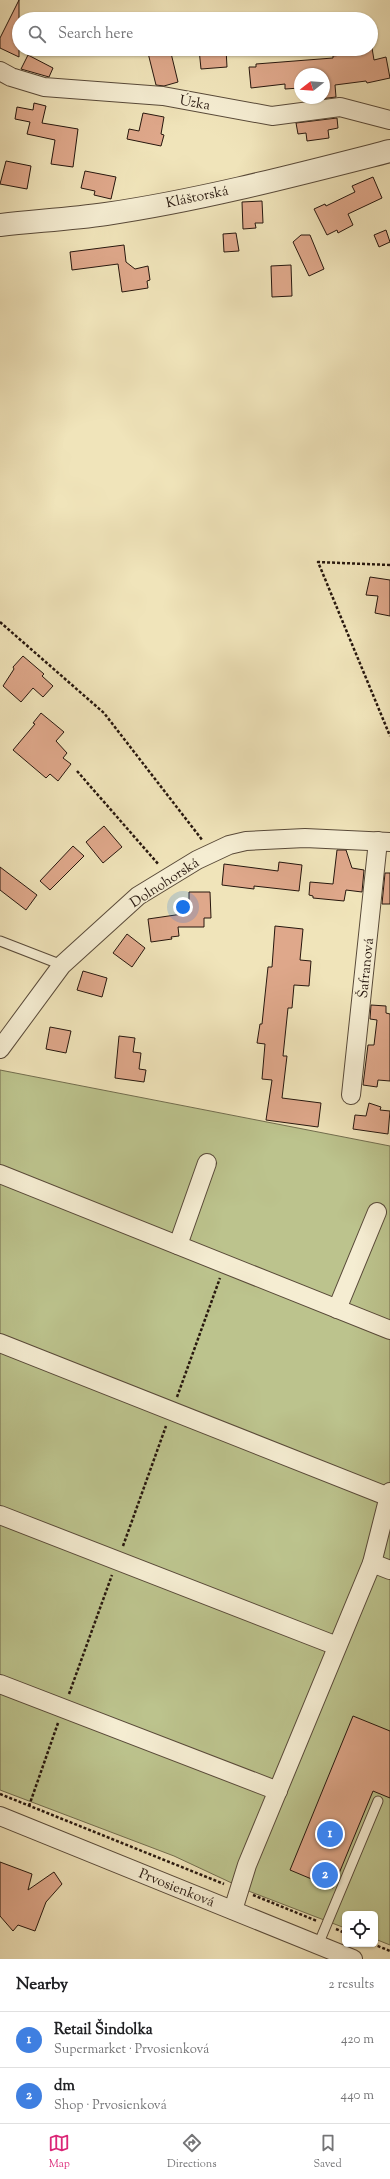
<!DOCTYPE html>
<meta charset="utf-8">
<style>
body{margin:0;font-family:"Sorts Mill Goudy",serif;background:#f2f2f2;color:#202124}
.controls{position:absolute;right:12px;bottom:12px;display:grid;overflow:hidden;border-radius:6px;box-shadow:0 1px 3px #0004}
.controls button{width:36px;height:36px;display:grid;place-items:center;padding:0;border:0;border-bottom:1px solid #e0e0e0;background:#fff;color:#202124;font:20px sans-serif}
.compass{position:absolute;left:294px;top:68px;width:36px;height:36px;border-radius:50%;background:#fff;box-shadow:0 1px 3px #0004;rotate:253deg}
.you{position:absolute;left:183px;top:907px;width:14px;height:14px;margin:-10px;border:3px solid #fff;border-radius:50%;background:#1a73e8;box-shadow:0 0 0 6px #1a73e833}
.badge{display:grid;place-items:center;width:26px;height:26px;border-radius:50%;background:#db2777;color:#fff;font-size:13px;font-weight:700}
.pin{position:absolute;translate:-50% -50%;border:2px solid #fff;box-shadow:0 1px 4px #0006}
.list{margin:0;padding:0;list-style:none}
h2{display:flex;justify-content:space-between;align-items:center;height:52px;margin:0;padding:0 16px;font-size:17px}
h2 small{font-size:13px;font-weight:400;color:#757577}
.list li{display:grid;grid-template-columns:26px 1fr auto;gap:12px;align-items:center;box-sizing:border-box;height:56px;padding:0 16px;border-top:1px solid #e0e0e0}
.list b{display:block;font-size:15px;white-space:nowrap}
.list p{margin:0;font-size:13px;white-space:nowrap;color:#757577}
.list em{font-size:13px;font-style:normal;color:#757577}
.icon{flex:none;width:22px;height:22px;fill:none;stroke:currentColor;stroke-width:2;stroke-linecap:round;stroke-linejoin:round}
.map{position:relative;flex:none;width:390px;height:1959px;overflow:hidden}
.search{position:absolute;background:#fff;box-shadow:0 1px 3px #0004;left:12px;right:12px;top:12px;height:44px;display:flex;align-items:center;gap:10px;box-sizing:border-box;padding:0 14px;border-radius:22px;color:#757577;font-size:15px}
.sheet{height:164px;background:#fff}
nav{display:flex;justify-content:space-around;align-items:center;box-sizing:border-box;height:56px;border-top:1px solid #e0e0e0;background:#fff;font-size:11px;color:#757577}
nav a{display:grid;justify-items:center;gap:2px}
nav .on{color:#db2777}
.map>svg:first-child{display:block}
.green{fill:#bcc38d;stroke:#726d4e}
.building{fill:#dfa88b;stroke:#27170e}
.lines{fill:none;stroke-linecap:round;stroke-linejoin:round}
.service-casing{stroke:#594a39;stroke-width:11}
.minor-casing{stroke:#594a39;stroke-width:20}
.tertiary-casing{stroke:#594a39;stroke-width:24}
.path{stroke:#27170e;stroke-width:2.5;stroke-dasharray:3 2;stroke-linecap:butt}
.service{stroke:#f5edd2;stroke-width:9}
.minor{stroke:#f5edd2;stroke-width:18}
.tertiary{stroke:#f5edd2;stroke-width:22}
.labels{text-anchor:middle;stroke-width:3;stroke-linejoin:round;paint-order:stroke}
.street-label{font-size:14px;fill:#27170e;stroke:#f5edd2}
</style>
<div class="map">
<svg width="390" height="1959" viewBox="0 0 390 1959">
<rect width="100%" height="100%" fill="#f0e4ba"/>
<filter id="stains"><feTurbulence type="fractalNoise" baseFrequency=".005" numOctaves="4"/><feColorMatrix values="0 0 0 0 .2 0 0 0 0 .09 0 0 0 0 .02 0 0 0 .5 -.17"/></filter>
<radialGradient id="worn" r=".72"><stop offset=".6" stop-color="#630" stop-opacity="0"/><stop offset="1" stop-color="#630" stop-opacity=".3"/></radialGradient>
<polygon class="green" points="0,1070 390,1146 390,1945 375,1939 375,1914 345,1914 345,1928 251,1892 174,1856 0,1790"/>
<g class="building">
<polygon points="19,0 19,57 0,48 0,38"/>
<polygon points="372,48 374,60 386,57 390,78 367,83 366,81 335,85 336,97 320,99 324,98 324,74 300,74 300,88 285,89 285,84 251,88 249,67 256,67 256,64 333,58 333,56 360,53 359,51"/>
<polygon points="147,49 170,49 178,82 164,86 156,85"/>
<polygon points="199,49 226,49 227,67 201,69"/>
<polygon points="28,55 53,68 49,77 21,69"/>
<polygon points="34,103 46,106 42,123 78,129 73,167 51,164 55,140 27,134 30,122 15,119 17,107 33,110"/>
<polygon points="143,113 164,117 161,134 164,135 161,146 127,139 129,129 139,131"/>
<polygon points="337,118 338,128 328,130 329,138 307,141 306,133 298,134 296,123"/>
<polygon points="6,161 31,166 27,189 0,184"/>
<polygon points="85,171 116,177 111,199 94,195 95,191 81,188"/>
<polygon points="373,177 382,198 348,214 353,225 338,233 337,230 327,235 314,209 325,204 326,206 355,192 352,186"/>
<polygon points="262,201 263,223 255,223 256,228 243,229 242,202"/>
<polygon points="386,230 390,242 379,247 374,235"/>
<polygon points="236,233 239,251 224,252 223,234"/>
<polygon points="301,235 310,235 324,269 309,276 293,242"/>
<polygon points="124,245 126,262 135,269 148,266 150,280 147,281 148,288 122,292 118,264 72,270 70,252"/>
<polygon points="291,265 292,296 272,297 271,266"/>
<polygon points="370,577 390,580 390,616 375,613 378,596 366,595"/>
<polygon points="23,656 44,674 42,676 53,686 43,697 33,688 21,702 3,686 14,669 13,667"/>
<polygon points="41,713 64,732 56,741 67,753 63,758 71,764 58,781 50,774 46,778 13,750 35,724 33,723"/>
<polygon points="104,826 122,847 103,863 86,842"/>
<polygon points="73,846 84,856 50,890 40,881"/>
<polygon points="337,850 346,850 352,868 364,870 362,892 346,890 344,901 313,898 313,896 309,895 310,882 333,884"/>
<polygon points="279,862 302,865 299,891 254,886 254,889 222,885 224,864 278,871"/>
<polygon points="0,867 37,895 26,910 0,890"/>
<polygon points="385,873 390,873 390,904 382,904"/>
<polygon points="189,892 210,892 211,918 204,918 204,927 178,927 179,936 171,937 172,939 151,942 148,919 189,913"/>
<polygon points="275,926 303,929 300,960 311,961 309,986 294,985 292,1008 288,1008 283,1056 287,1056 282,1098 321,1103 318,1127 266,1120 272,1080 262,1079 265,1044 257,1043 260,1024 262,1024 268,967 272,967"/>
<polygon points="127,934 145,948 132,967 113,953"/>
<polygon points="83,971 107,978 102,997 77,990"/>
<polygon points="371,1005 386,1006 386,1013 390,1014 390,1081 378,1080 377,1087 363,1085 368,1045 374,1045 377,1020 370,1019"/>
<polygon points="50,1027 71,1031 66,1053 46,1049"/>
<polygon points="119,1036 135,1038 133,1052 141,1053 139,1069 146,1070 144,1082 115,1078"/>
<polygon points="369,1103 381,1107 380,1110 390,1111 388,1134 353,1129 355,1115 366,1116"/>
<polygon points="353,1716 390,1731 390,1798 373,1791 333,1888 290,1870"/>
<polygon points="0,1862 32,1874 28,1890 54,1872 62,1884 46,1902 35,1931 18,1925 13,1931 0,1916"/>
</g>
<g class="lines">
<g class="service-casing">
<g id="service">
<polyline points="0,941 62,965"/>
<polyline points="318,1945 378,1801"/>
</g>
</g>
<g class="minor-casing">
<g id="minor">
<polyline points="0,71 11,77 44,87 163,96 272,116 340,107 390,120"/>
<polyline points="0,1049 62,965 138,896 197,860 229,845 246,841 305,838 390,842"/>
<polyline points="351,1095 378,841"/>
<polyline points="0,1174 390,1330"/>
<polyline points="178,1245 207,1163"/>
<polyline points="337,1309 377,1212"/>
<polyline points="0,1343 389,1497"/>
<polyline points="0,1515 337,1646"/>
<polyline points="372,1563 390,1570"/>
<polyline points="0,1684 278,1791"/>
<polyline points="0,1816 353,1959"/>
<polyline points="233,1910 247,1865 372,1563 390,1492"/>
</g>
</g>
<g class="tertiary-casing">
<path id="tertiary" d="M0 225C35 221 71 219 106 214 201 200 296 175 390 151"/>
</g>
<g class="path">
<polyline points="390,565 318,562 390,736"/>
<polyline points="0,622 104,713 203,841"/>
<polyline points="77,771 159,865"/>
<polyline points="177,1397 220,1278"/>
<polyline points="123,1546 166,1426"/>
<polyline points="69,1694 112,1575"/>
<polyline points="0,1794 224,1884"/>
<polyline points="29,1806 58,1723"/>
<polyline points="253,1895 317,1921"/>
<polyline points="336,1929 345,1933"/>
<polyline points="373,1944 390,1951"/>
</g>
<use href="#service" class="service"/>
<use href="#minor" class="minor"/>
<use href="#tertiary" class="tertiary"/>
</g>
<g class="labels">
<g class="street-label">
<text transform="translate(195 102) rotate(10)" y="5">Úzka</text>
<text transform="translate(197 196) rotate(-12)" y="5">Kláštorská</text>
<text transform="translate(164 882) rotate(-33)" y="5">Dolnohorská</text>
<text transform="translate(365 968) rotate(-84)" y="5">Šafranová</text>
<text transform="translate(177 1887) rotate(22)" y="5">Prvosienková</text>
</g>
</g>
<rect width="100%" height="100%" filter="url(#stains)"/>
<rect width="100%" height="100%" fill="url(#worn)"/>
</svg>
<div class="controls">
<button><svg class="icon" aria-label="locate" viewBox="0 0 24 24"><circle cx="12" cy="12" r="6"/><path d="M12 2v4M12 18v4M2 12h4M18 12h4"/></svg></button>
</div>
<svg class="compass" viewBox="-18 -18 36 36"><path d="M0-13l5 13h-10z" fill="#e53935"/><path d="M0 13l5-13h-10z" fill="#757577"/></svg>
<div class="you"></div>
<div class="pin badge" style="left:330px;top:1834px;background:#3f7fe0">1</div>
<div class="pin badge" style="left:325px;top:1875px;background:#3f7fe0">2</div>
<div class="search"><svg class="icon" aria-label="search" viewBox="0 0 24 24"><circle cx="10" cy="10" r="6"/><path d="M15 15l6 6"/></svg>Search here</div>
</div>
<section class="sheet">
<h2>Nearby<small>2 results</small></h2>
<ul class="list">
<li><span class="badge" style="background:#3f7fe0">1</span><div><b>Retail Šindolka</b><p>Supermarket · Prvosienková</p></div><em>420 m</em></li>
<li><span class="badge" style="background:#3f7fe0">2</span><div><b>dm</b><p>Shop · Prvosienková</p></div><em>440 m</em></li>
</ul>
</section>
<nav>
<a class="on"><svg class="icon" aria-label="map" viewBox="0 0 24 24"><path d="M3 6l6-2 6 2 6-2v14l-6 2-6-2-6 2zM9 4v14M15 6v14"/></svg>Map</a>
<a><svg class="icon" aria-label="directions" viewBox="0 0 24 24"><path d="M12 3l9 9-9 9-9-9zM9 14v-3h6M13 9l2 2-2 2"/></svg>Directions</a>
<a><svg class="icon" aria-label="saved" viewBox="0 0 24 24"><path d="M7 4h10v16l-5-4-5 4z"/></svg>Saved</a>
</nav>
